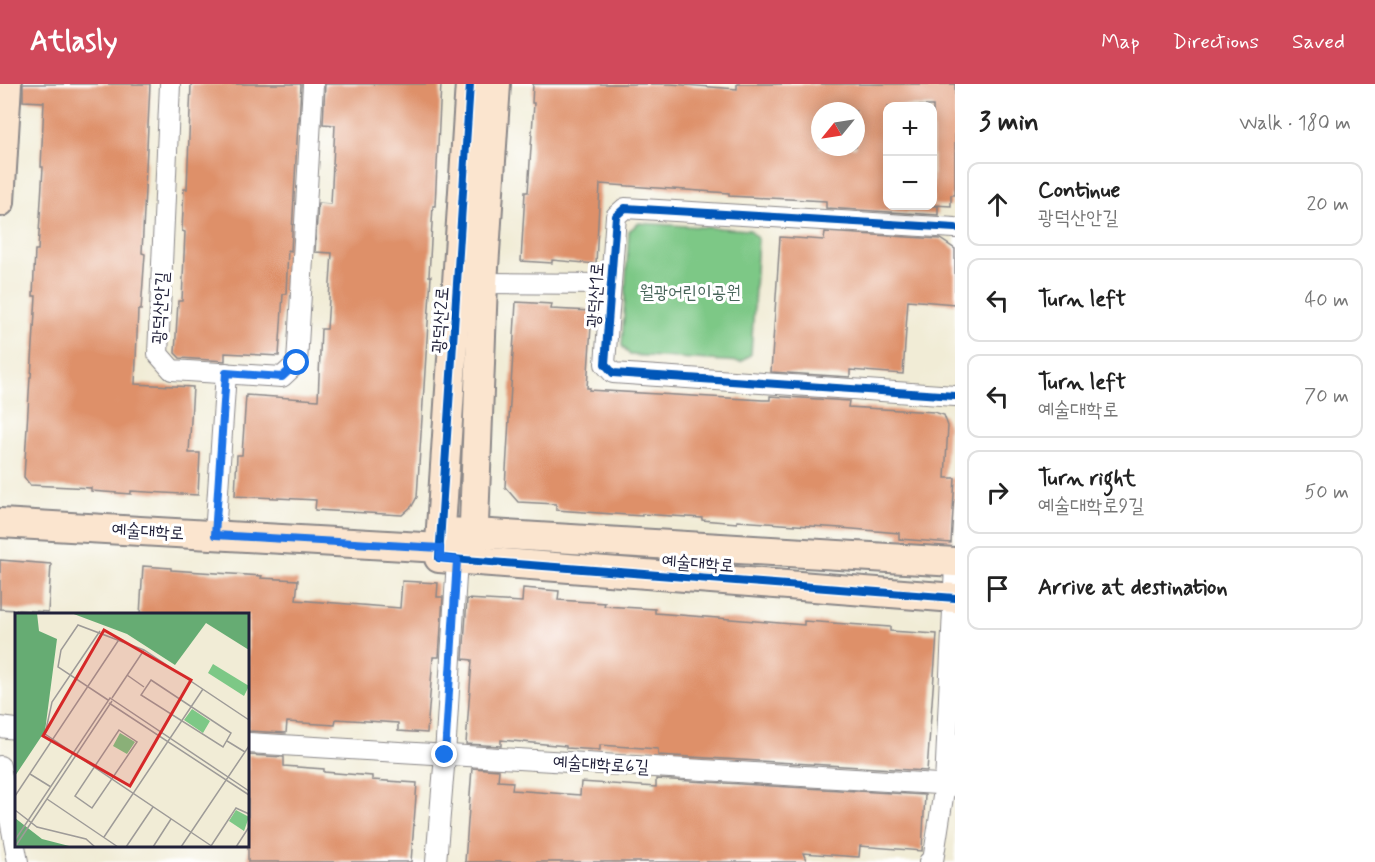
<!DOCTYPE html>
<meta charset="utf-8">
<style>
body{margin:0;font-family:Mynerve,"Poor Story",sans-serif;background:#f2f2f2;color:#222}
.controls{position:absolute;right:18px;top:18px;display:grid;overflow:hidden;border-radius:12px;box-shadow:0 3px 15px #0003}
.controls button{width:54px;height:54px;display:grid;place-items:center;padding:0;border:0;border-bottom:2px solid #e0e0e0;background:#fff;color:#222;font:30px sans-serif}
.compass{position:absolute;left:811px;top:18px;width:54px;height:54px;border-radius:50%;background:#fff;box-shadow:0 3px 15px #0003;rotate:240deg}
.stop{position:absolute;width:18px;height:18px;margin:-14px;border:4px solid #1a73e8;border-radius:50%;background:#fff}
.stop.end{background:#1a73e8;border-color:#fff;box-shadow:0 2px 6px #0008}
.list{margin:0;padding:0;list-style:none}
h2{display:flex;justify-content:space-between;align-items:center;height:78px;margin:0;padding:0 24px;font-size:26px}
h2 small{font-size:20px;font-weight:400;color:#767676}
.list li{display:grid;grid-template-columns:39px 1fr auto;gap:18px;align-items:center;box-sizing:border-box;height:84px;margin:0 12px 12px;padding:0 12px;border:2px solid #e0e0e0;border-radius:12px}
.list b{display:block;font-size:22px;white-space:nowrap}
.list p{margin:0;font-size:20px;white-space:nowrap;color:#767676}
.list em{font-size:20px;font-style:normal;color:#767676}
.icon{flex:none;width:33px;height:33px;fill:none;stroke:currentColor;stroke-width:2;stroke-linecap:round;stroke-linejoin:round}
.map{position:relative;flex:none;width:955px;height:778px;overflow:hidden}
header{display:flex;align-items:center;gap:36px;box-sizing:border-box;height:84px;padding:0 30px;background:#d1495b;color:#fff}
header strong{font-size:28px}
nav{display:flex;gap:33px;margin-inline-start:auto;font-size:21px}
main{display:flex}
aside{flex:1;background:#fff}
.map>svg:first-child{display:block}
.green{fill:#7dc886;stroke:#507560;stroke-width:1.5}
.building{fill:#de9069;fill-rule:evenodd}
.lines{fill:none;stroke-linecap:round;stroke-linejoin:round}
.street-casing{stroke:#8a8788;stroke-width:22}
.secondary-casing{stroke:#8a8788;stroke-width:32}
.street{stroke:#fff;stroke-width:20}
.secondary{stroke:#fbe5cf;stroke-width:28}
.cycleway-casing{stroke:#fff;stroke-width:11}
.cycleway{stroke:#0057b8;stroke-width:8}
.route{stroke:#1a73e8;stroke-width:8}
.labels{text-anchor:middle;stroke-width:6;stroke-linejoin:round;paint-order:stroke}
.park-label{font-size:18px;fill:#466459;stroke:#fff}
.street-label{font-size:18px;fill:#22223b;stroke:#fff}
.inset-road{fill:none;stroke:#9e9b98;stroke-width:1.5}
.view{fill:#d62828;fill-opacity:0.15;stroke:#d62828;stroke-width:3}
.inset-edge{fill:none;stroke:#22223b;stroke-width:3}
</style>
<header>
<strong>Atlasly</strong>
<nav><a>Map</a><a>Directions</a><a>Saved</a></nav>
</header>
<main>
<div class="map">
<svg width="955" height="778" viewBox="0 0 955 778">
<rect width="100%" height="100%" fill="#fff"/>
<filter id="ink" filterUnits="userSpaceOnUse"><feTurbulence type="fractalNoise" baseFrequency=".0167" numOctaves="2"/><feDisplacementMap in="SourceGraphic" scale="12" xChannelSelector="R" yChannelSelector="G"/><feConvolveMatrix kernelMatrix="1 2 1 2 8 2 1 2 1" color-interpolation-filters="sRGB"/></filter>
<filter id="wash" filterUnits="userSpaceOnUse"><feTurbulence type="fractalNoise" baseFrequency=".008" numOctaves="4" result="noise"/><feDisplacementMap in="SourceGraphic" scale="24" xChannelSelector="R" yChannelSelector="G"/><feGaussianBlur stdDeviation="1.35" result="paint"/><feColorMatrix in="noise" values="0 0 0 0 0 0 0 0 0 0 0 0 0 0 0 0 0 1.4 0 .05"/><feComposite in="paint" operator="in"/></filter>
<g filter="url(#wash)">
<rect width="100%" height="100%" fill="#f1ecd6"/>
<polygon class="green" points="639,139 750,146 758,155 751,270 741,278 630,271 622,262 629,147"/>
<g id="blocks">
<g class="building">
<polygon points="23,0 150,0 142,169 145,170 141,226 138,226 135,300 193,303 189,369 200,369 198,411 131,407 131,410 91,407 91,404 30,401 24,393 30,293 31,293 36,212 33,212 35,166 38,166 43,83 41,83 44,18 23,17"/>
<polygon points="191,0 301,0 299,39 298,39 291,167 288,166 286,210 283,210 279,272 225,269 225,277 180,274 175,269 178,217 182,217 185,148 182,147 184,105 187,105"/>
<polygon points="325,0 441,0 435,122 433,122 429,192 431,192 417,413 412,422 402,431 315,426 316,416 235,412 237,371 242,371 246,311 318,316 321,245 327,245 332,169 315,168 318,119 331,120 335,41 323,40"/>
<path d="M533 0H671L737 5V0H955V111H951V122L933 121V22H888V122H938V131L826 124V117L729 112V109L600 100 596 180 552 176V179L521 177 525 108H528L534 19H532ZM820 27H856V63H820Z"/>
<polygon points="825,148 940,155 955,165 955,220 908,216 903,290 850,286 850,293 771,288 780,153 824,156"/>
<polygon points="516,218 552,220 551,225 592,227 587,304 590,304 589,306 763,316 770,316 770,312 849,317 848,323 934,328 944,331 948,342 945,394 955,394 951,459 899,455 899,449 841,444 737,437 737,439 702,436 702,434 642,430 642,432 556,426 556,420 518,418 505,403"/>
<polygon points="0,476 51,480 48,528 0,525"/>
<polygon points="143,482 171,484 171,486 262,492 261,494 298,496 296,516 400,524 402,497 438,499 437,513 443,513 439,573 433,573 427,649 398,647 398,639 336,635 335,641 287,638 286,649 248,647 248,531 140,531"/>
<polygon points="523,504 559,507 558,516 605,519 604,522 655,525 655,529 804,541 804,537 890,543 890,547 937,550 927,687 658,671 658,665 600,661 600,666 566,664 566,662 501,656 501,662 466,660 472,576 463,575 467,515 522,518"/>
<polygon points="248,671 284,673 284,682 324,685 324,688 372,692 372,696 417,699 411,778 248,778"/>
<polygon points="472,684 499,686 498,697 513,698 512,706 580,711 581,698 656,703 656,695 925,711 922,767 860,762 859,773 803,769 807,778 465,778"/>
</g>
</g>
</g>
<g filter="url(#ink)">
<use href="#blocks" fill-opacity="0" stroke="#8a8788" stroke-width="1.5"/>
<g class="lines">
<g class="street-casing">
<g id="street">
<polyline points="170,0 158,270 172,286 282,293 297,279 313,0"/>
<polyline points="955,144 625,124 616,132 605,280 613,289 955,312"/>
<polyline points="483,199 611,200"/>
<polyline points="215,451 226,289"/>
<polyline points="0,643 16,645"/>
<polyline points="248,659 955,701"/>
<polyline points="0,682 18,778"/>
<polyline points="436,778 445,671 457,476"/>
<polyline points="929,778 933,777 945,700 955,482"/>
</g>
</g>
<g class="secondary-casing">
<g id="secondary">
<polyline points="470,0 439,474 955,514"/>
<polyline points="0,118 7,0"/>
<polyline points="0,439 440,464"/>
<polyline points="441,448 473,449 955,478"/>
<polyline points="473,466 483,199 496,0"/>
</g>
</g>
<use href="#street" class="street"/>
<use href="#secondary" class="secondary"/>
<g class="cycleway-casing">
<g id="cycleway">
<polyline points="470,0 439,474 955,514"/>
<polyline points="955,144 625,124 616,132 605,280 613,289 955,312"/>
</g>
</g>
<use href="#cycleway" class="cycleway"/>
</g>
</g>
<g class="lines" filter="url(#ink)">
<polyline class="route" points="297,279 282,293 226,289 215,451 440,464 440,474 457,476 445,671"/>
</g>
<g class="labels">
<g class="park-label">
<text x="690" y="214">월광어린이공원</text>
</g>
<g class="street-label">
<text transform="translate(595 211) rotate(-86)" y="6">광덕산1로</text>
<text transform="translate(160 224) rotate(-87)" y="6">광덕산안길</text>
<text transform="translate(440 236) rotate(-86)" y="6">광덕산2로</text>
<text transform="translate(148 447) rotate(3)" y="6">예술대학로</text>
<text transform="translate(698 479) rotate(4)" y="6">예술대학로</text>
<text transform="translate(601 680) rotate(3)" y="6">예술대학로6길</text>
</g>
</g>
<g transform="translate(15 529)">
<rect width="234" height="234" fill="#f1ecd6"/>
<path d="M198 51 234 73 229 83 193 60ZM177 96 195 108 188 120 169 107ZM105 120 120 129 112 141 98 133ZM221 197 234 204 229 218 214 208Z" fill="#7dc886"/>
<path d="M0 0H22L24 18 42 26 30 118 0 163ZM56 0H234V37L191 10 160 52 112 21ZM0 205 27 226 58 234H0Z" fill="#66ac73"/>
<path class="inset-road" d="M85 18 37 89 30 121 198 234M112 62 129 74M136 67 216 120 208 134 126 82ZM97 85 129 37M93 87 43 54 46 37 63 12 129 37 234 107M94 90 234 182M104 117 122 129 77 195 60 183ZM212 128 230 139M15 161 36 174M0 183 105 25M32 186 103 234M0 197 22 214 71 226 80 234M89 224 188 76M0 227 95 85 234 178M196 233 221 195 234 201M0 234 97 88M111 234 138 194M138 234 156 206M166 234 234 133M221 234 234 214"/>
<path class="view" d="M89 17 176 67 115 173 28 123Z"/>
<rect width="234" height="234" class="inset-edge"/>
</g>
</svg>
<div class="controls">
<button>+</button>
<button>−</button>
</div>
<svg class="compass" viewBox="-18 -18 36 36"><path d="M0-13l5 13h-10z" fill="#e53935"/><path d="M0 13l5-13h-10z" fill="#767676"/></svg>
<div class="stop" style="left:297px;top:279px"></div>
<div class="stop end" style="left:445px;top:671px"></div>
</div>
<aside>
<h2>3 min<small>Walk · 180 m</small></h2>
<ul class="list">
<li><svg class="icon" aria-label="ahead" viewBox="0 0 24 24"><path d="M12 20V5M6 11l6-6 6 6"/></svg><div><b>Continue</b><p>광덕산안길</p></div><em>20 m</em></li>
<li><svg class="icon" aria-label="left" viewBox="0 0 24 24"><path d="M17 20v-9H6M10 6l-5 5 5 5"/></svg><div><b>Turn left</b></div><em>40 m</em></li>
<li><svg class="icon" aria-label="left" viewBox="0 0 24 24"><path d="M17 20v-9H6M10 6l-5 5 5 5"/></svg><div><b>Turn left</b><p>예술대학로</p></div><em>70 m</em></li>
<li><svg class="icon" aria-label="right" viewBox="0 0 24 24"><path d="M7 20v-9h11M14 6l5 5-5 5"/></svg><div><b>Turn right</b><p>예술대학로9길</p></div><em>50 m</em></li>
<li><svg class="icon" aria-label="arrive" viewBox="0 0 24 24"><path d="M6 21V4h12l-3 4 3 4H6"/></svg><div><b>Arrive at destination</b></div></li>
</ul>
</aside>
</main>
